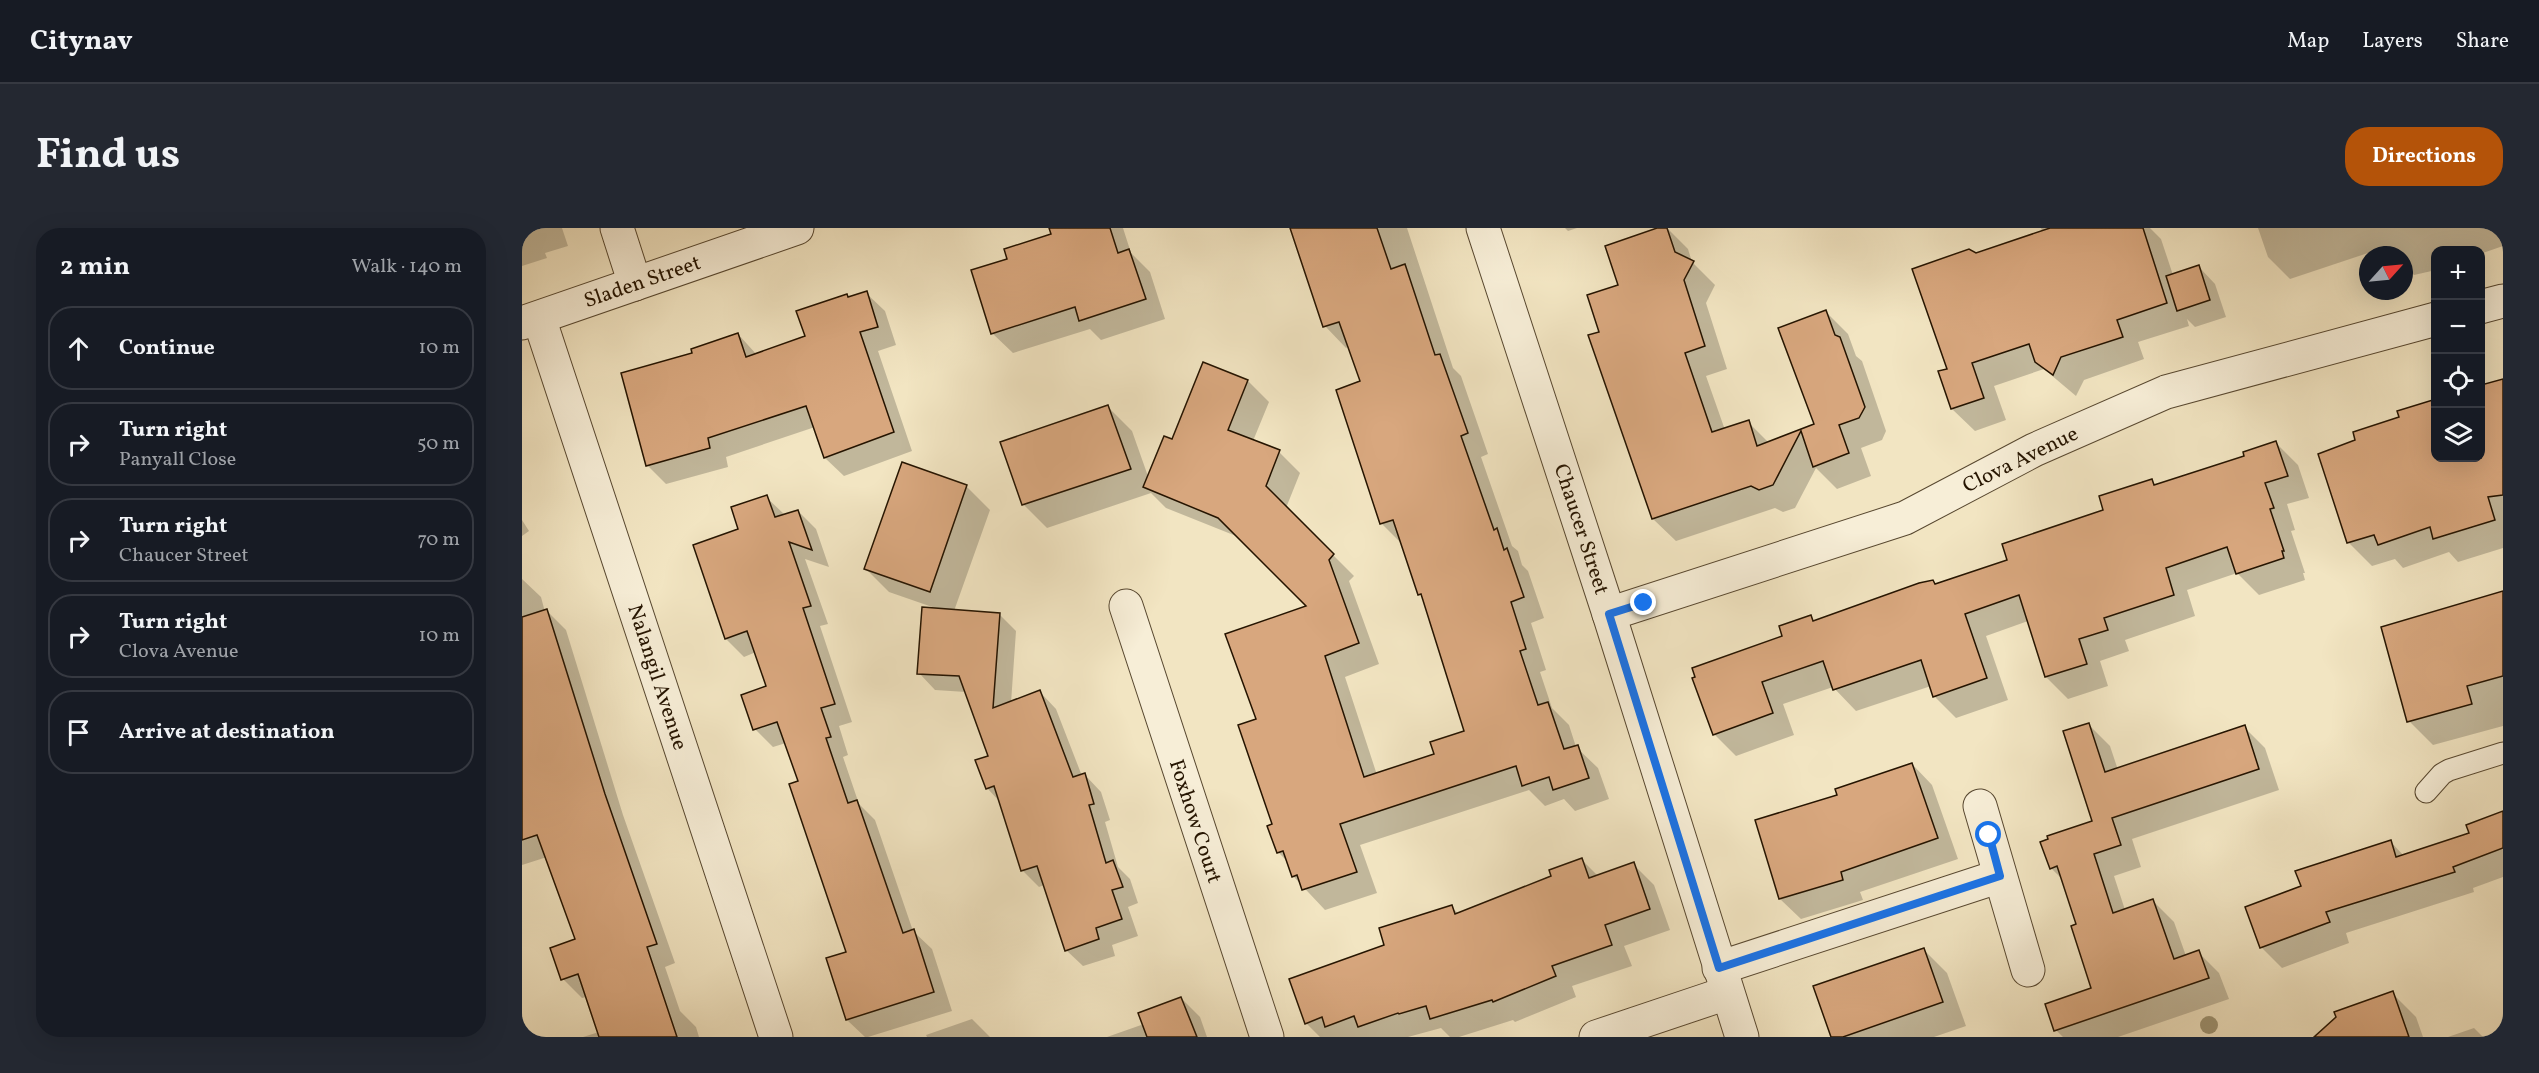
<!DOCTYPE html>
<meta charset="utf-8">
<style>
body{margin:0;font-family:Vollkorn,serif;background:#242831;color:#f1f3f6}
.controls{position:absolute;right:18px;top:18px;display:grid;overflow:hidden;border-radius:12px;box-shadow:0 6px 24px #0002}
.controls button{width:54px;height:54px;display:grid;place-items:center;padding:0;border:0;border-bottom:2px solid #363941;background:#171b24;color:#f1f3f6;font:30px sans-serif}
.compass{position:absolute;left:1837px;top:18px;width:54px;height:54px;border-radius:50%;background:#171b24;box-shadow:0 6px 24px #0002;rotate:63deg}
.stop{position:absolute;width:18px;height:18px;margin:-14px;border:4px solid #1a73e8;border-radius:50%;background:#fff}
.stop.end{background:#1a73e8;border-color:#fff;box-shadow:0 2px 6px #0008}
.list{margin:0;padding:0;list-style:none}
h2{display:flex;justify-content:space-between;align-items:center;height:78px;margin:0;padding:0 24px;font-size:26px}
h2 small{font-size:20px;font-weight:400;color:#9ea1a6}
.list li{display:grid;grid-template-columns:39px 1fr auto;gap:18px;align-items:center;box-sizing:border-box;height:84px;margin:0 12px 12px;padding:0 12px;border:2px solid #363941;border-radius:24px}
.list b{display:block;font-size:22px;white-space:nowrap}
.list p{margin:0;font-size:20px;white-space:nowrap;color:#9ea1a6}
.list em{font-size:20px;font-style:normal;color:#9ea1a6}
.icon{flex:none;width:33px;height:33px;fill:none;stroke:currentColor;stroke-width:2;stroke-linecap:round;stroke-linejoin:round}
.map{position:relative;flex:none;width:1981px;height:809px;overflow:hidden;border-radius:24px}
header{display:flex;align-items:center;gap:36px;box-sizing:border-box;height:84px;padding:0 30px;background:#171b24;border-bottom:2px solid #363941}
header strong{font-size:28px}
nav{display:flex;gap:33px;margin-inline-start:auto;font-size:21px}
.intro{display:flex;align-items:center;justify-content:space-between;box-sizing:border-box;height:144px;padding:0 36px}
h1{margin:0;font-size:42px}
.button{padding:15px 27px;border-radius:24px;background:#b45309;color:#fff;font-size:21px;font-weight:700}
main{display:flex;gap:36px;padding:0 36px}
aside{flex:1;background:#171b24;border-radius:24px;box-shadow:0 6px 24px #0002}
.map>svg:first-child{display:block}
.shadow{fill:#0003}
.building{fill:#d8a77e;stroke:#251400;stroke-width:1.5}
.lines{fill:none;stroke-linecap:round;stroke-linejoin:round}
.service-casing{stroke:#584830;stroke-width:23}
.minor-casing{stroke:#584830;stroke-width:35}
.tertiary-casing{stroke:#584830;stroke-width:35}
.service{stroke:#f7eed7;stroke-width:21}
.minor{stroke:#f7eed7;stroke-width:33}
.tertiary{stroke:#f7eed7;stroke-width:33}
.tree{fill:#9e9473}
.route{stroke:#1a73e8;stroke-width:8}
.labels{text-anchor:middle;stroke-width:5;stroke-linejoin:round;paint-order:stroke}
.street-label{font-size:21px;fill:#251400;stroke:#f7eed7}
</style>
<header>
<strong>Citynav</strong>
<nav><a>Map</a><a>Layers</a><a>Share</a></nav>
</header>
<div class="intro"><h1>Find us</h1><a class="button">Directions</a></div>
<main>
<aside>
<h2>2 min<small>Walk · 140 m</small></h2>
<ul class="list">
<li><svg class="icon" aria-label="ahead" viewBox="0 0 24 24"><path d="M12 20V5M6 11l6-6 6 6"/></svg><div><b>Continue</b></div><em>10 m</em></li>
<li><svg class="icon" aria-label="right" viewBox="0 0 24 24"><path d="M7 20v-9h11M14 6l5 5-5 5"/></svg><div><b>Turn right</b><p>Panyall Close</p></div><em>50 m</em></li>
<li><svg class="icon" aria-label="right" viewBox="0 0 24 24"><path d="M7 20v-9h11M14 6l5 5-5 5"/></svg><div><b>Turn right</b><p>Chaucer Street</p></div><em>70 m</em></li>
<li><svg class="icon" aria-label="right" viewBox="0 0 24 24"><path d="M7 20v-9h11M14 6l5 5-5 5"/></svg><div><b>Turn right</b><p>Clova Avenue</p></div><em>10 m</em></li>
<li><svg class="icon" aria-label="arrive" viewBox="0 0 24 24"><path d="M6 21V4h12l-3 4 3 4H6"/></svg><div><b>Arrive at destination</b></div></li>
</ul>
</aside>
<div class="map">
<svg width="1981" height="809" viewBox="0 0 1981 809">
<rect width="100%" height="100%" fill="#f2e5c2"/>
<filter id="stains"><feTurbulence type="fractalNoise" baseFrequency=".00333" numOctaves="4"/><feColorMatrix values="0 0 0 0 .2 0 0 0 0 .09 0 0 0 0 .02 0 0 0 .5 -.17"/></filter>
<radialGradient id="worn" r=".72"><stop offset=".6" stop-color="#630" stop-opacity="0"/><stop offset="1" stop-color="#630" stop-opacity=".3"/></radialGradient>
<g class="shadow">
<polygon points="0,0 40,0 46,18 23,25 25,30 0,38"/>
<polygon points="529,0 601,0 609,25 628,44 643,91 579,112 568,101 491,125 470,105 487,32 531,7"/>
<polygon points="768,0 885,0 931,140 939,148 966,226 959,229 990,318 996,323 1000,337 1006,343 1022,390 1009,395 1024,442 1018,444 1030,480 1047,497 1054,519 1076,540 1087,571 1053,583 1042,571 1023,578 1007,562 838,617 855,665 803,682 771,648 766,634 756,624 736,492 786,378 719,310 644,280 629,265 525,300 501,276 586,179 610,203 627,251 651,213 726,153 747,174 731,213 757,224 778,245 764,280 832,348 827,353 857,436 823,449 855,547 913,527 943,504 902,370 898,366 881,317 859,295 840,154 827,118 824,120 803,98"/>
<polygon points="1043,0 1055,0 1046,3"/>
<polygon points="1140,0 1145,0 1166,21 1170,34 1193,57 1184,75 1205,141 1184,148 1203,202 1226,194 1247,215 1294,197 1304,84 1326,106 1334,128 1340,133 1364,203 1360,212 1339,220 1349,248 1315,261 1294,240 1273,280 1261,284 1253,280 1154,313 1131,291 1079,105 1098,58"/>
<polygon points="1519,0 1628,0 1639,11 1651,47 1677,39 1693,56 1704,89 1673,99 1665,91 1667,98 1616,114 1622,131 1562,152 1554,168 1522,141 1472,158 1484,192 1453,203 1430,181 1427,142 1454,27 1520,4"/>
<polygon points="1736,0 1981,0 1981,18 1958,26 1958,22 1914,22 1914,42 1892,47 1885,40 1882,41 1882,27 1860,27 1855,22 1768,51 1746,29"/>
<polygon points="344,65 363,83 374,117 356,123 390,223 322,248 303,230 293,199 204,229 206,239 144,256 125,237 172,126 216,106 235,127 285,109"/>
<polygon points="1981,151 1981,320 1936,334 1927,324 1881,340 1873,331 1850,338 1826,314 1914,230 1958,230 1958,158"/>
<polygon points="1754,215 1776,237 1787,270 1765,276 1773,302 1769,303 1783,345 1781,345 1783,352 1737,367 1715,345 1665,362 1673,388 1603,412 1607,423 1578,433 1586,458 1546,471 1524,449 1506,393 1464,408 1486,472 1434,490 1412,468 1409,458 1334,483 1311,459 1261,476 1272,507 1214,528 1192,506 1262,409 1288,389 1293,394 1411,353 1414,357 1487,333 1583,283 1630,253 1635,258 1724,229"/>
<polygon points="444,258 468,282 432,383 477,386 494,403 489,475 518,464 534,481 560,548 563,547 579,564 588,592 583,594 596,639 608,651 616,675 606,679 616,708 590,717 593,728 561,738 544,722 522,657 517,659 500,642 478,574 465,560 468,528 444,464 413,462 397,445 416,381 367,364 343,340"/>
<polygon points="244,269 263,287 276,283 294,301 307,339 283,331 306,396 298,398 330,494 317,498 326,527 321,529 337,576 353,592 391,703 410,721 430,783 346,809 343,809 325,792 306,731 326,724 278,554 264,515 251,519 233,501 246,459 234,424 222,429 204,411 218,302"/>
<polygon points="0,292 7,303 0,308"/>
<polygon points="0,351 19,369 23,384 25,383 44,402 101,587 153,735 143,739 158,783 174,799 177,809 61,809 77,804 65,769 60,770 41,751 55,712 25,629 0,637"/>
<polygon points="1981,364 1981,498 1911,517 1887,493"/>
<polygon points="1567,497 1588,518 1596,542 1722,499 1743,520 1757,562 1610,611 1619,639 1592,648 1603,682 1631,673 1652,694 1664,728 1676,724 1697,745 1707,771 1596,809 1541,809 1534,802 1571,761 1556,697 1541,652 1529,640 1571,594"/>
<polygon points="1390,536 1410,557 1436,631 1338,664 1341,672 1279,691 1258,671 1317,568"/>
<polygon points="1981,585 1981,649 1951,660 1952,664 1824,705 1827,715 1760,740 1739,719 1781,659 1868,613 1882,628 1949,606"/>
<polygon points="1060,632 1076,648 1111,636 1132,657 1148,702 1102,718 1110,738 1050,758 1054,769 993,794 991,792 937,809 928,809 919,800 886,809 798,809 784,795 864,718 929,679 937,686 1031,649"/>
<polygon points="1402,722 1425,745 1444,798 1412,809 1311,809"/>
<polygon points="1870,765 1894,789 1901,809 1794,809"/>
<polygon points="659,770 678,789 685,809 585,809 622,796"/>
<polygon points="450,791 468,809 405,809 404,807"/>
<polygon points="1952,800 1961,809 1926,809"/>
</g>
<g class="building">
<polygon points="527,0 588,0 596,25 607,21 624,71 557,93 553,79 469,106 449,42 485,31 482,21 529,6"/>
<polygon points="768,0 855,0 869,41 883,36 913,127 918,126 946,205 939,208 972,302 975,300 982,322 985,320 1002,369 989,374 1004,421 998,423 1016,477 1026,474 1042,521 1056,517 1067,550 1031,562 1027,549 1000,558 994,538 818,596 835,644 780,662 775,647 770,649 761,623 755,625 745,598 750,596 716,497 734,491 703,406 784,378 696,290 621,259 642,208 650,211 681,134 726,152 706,202 758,222 744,258 812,326 807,332 837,415 803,428 842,549 912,526 908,514 942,503 899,366 896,367 871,292 858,296 814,162 838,153 817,94 801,99"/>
<polygon points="1135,0 1145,0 1153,24 1172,33 1162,52 1183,118 1163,125 1190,204 1227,192 1235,218 1292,196 1256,100 1304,82 1313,107 1318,109 1343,179 1337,190 1317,197 1327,225 1291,239 1279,203 1251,257 1237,262 1229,258 1130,291 1066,107 1077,104 1065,67 1096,57 1083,18"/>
<polygon points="1528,0 1621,0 1645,75 1595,92 1601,109 1539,129 1531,147 1513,134 1507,116 1450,135 1462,170 1429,181 1416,143 1425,141 1390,41 1447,21 1454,25"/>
<polygon points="1677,37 1688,72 1655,83 1644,48"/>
<polygon points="345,63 356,99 338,104 372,204 302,230 284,178 186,210 188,220 124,238 99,145 170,125 169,121 216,105 224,129 283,108 274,83 325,66 326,69"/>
<polygon points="1981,151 1981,267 1966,269 1973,292 1911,311 1908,299 1856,317 1852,307 1825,315 1796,226 1833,212 1831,204 1877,189 1875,183 1914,171 1914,230 1959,230 1959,157"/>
<polygon points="586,177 609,241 500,277 478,214"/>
<polygon points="1754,213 1766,248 1743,255 1752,280 1748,281 1762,323 1760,323 1762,330 1714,346 1705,319 1644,340 1652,367 1582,390 1586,402 1557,411 1565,436 1523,449 1497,367 1443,386 1465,450 1411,469 1399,432 1311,462 1301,433 1240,454 1251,485 1191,507 1170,450 1173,449 1170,440 1260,408 1257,398 1289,387 1291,393 1397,355 1411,352 1413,356 1485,332 1480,316 1581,282 1577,268 1630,251 1632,257 1722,228 1721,224"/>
<polygon points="380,234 445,257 408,364 342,341"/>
<polygon points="245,267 253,289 276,282 290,322 267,314 289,378 281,380 313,476 299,480 309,509 304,510 326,575 335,572 381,705 392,701 412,764 324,792 304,730 324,724 267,556 276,553 255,494 231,502 219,467 244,458 225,403 203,411 171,317 216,301 209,279"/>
<polygon points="1981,363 1981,448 1945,458 1950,476 1885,494 1859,399"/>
<polygon points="400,379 478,385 471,480 518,462 551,549 563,545 572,576 567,577 584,635 591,632 601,659 590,662 600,691 574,700 577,711 543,723 515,638 499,643 472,558 464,561 453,532 466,528 437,448 395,446"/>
<polygon points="25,381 83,566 135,716 125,719 155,809 77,809 56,746 39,752 28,720 53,711 15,607 0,612 0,389"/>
<polygon points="1567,495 1583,544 1723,497 1737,541 1590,590 1599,617 1572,626 1591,685 1631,671 1652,731 1677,722 1687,750 1532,803 1523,776 1569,760 1549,698 1554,696 1535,638 1528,641 1518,614 1526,611 1525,608 1570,593 1541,503"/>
<polygon points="1390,535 1416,610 1319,644 1321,652 1257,671 1233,592 1315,567 1313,561"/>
<polygon points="1981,583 1981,620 1931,639 1933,644 1804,684 1808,694 1738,720 1723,679 1779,658 1773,643 1869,612 1874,629 1947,605 1944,597"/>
<polygon points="1060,630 1067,650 1112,634 1128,681 1083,697 1090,717 1030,738 1034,748 971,774 970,772 908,791 904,778 877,786 876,785 836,799 832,788 803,799 800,789 783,796 767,751 862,717 857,700 930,677 933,686 1029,648 1027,642"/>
<polygon points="1402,720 1421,774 1321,809 1309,809 1291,758"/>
<polygon points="1871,763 1887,809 1792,809 1814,789 1812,784"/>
<polygon points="659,769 675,809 625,809 616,785"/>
</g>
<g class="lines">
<g class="service-casing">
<polyline id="service" points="1904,564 1920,546 1927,542 1981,525"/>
</g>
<g class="minor-casing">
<g id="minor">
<polyline points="95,0 113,56"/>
<polyline points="1958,79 1981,73"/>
<polyline points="17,90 254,809"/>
<polyline points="604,378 745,809"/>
<polyline points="1087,386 1383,290 1512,222 1644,164 1914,91"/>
<polyline points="1458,578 1506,742"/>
<polyline points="1197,740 1478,648"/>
<polyline points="1074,809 1205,765"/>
</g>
</g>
<g class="tertiary-casing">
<g id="tertiary">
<polyline points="961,0 1087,386 1220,809"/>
<polyline points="0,95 275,0"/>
</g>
</g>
<use href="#service" class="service"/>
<use href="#minor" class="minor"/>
<use href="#tertiary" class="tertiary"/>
</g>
<circle class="tree" cx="1687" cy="797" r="9"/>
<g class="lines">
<polyline class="route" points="1122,375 1087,386 1197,740 1478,648 1467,607"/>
</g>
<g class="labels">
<g class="street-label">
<text transform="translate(120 53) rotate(-19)" y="7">Sladen Street</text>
<text transform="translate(1498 231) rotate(-26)" y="7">Clova Avenue</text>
<text transform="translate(1060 301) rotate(72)" y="7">Chaucer Street</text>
<text transform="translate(136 449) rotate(72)" y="7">Nalangil Avenue</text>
<text transform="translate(674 593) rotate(72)" y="7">Foxhow Court</text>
</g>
</g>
<rect width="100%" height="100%" filter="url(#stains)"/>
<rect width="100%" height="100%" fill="url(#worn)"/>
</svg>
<div class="controls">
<button>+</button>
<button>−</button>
<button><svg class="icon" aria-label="locate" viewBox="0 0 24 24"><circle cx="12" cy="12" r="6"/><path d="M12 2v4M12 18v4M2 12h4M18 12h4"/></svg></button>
<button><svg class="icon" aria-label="layers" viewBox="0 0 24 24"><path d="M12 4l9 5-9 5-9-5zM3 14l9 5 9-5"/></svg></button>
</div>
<svg class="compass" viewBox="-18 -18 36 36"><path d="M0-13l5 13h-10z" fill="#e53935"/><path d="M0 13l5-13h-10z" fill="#9ea1a6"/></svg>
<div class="stop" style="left:1467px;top:607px"></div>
<div class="stop end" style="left:1122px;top:375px"></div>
</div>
</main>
